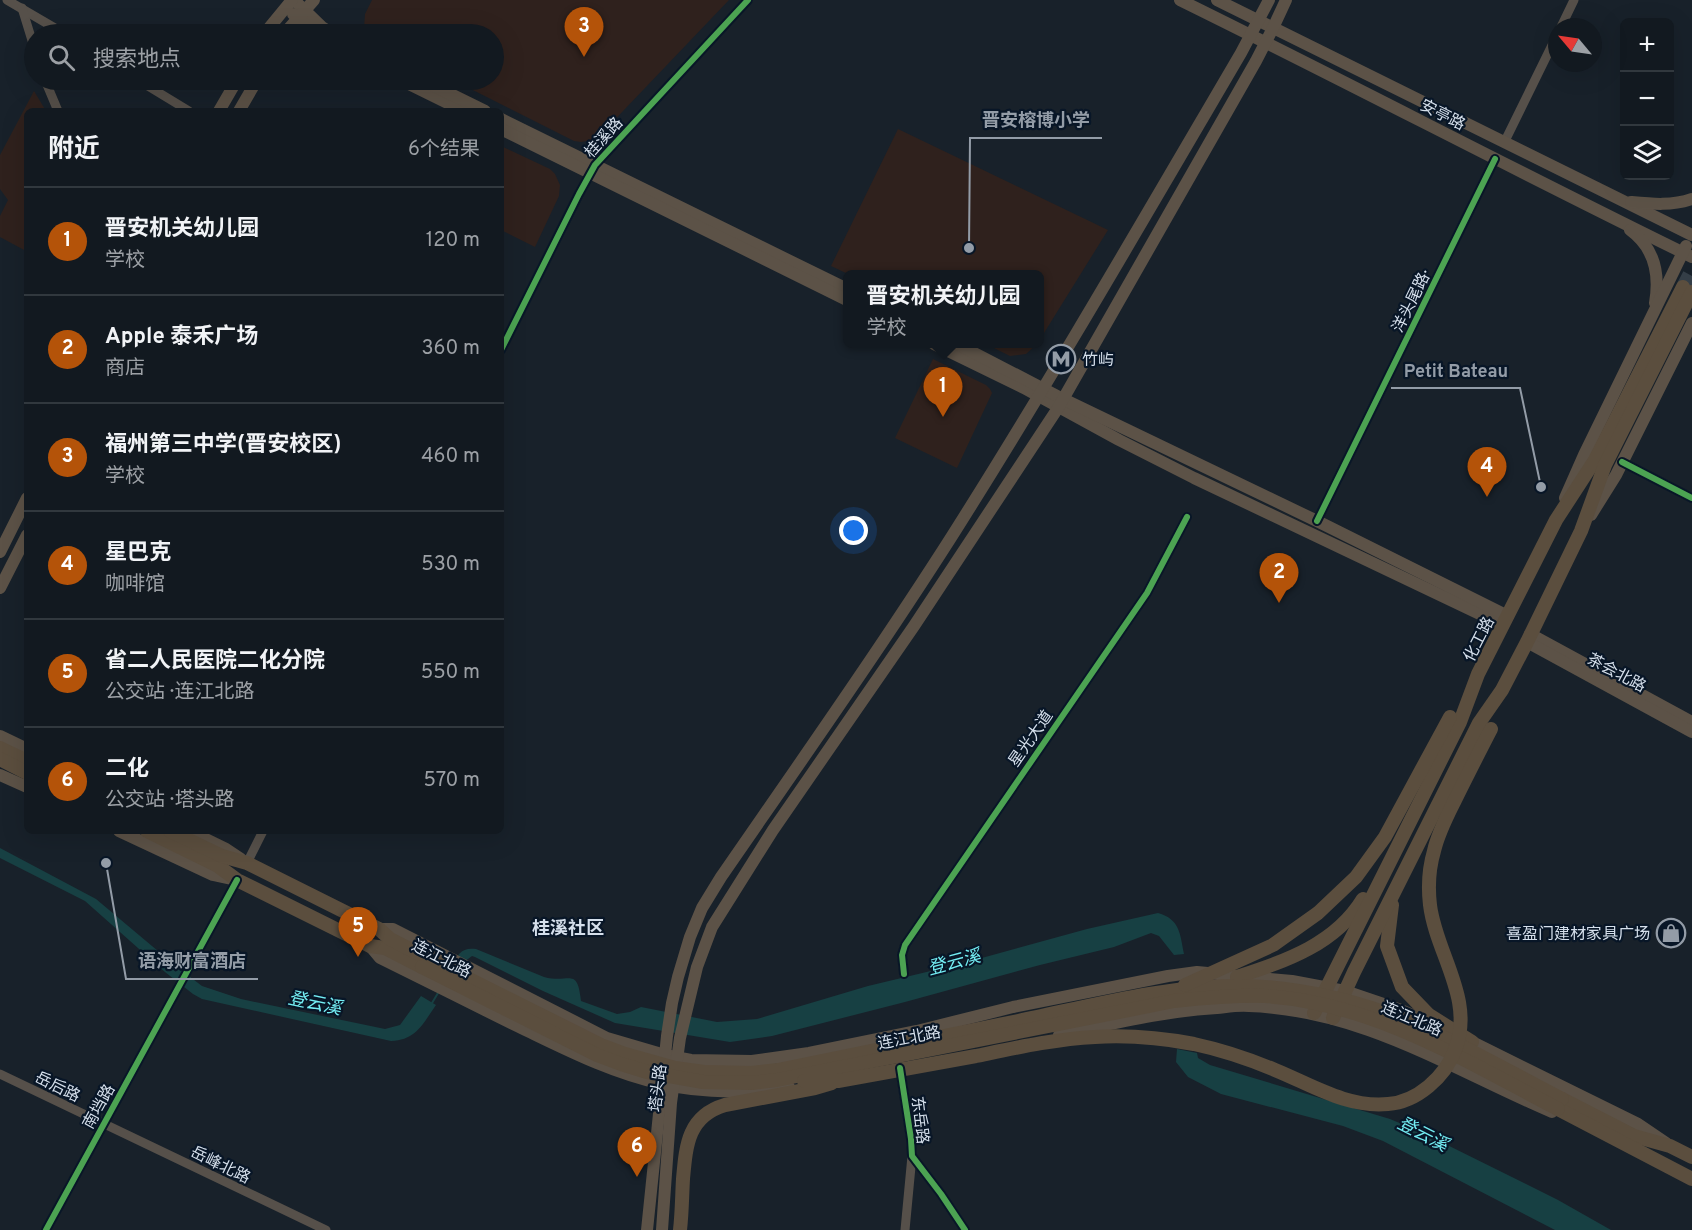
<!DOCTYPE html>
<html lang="zh">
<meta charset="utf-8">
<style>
body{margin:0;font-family:Overpass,"Noto Sans SC",sans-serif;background:#1f262d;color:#f1f3f6}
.controls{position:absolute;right:18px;top:18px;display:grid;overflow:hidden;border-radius:9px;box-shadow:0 6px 24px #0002}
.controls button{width:54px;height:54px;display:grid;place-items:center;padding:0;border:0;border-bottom:2px solid #31383e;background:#121920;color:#f1f3f6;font:30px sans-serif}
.compass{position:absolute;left:1548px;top:18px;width:54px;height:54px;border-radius:50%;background:#121920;box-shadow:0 6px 24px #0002;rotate:299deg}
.you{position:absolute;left:854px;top:531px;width:21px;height:21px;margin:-15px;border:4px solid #fff;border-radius:50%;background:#1a73e8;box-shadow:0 0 0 9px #1a73e833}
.badge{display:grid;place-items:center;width:39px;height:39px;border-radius:50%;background:#b45309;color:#fff;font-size:20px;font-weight:700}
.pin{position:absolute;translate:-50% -50px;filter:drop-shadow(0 2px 3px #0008)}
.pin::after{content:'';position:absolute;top:32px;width:21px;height:18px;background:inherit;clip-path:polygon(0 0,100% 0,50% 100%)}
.popup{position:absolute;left:843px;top:270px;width:201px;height:78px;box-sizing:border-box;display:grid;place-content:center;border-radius:9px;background:#121920;filter:drop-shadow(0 2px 4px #0005);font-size:20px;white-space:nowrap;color:#9ca0a5}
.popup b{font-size:22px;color:#f1f3f6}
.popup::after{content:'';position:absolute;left:50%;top:100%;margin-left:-12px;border:12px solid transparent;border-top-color:#121920}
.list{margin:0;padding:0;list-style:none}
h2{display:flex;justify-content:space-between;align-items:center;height:78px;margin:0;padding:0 24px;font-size:26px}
h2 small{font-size:20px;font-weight:400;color:#9ca0a5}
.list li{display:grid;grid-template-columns:39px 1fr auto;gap:18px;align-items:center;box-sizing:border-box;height:108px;padding:0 24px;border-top:2px solid #31383e}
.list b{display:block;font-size:22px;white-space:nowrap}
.list p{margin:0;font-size:20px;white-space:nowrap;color:#9ca0a5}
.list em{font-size:20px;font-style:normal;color:#9ca0a5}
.icon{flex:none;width:33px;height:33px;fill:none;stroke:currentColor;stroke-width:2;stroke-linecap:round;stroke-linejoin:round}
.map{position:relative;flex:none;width:1692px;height:1230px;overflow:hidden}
.search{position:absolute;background:#121920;box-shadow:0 6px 24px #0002;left:24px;top:24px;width:480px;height:66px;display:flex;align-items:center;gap:15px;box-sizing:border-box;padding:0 21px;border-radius:33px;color:#9ca0a5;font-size:22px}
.panel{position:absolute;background:#121920;box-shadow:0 6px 24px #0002;left:24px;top:108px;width:480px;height:726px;border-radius:9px}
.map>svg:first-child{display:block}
.education{fill:#2f211d}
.water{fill:#174043}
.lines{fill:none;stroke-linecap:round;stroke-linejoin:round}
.stream{stroke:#174043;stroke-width:2}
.highway-tunnel{stroke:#343e47;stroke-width:14;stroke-dasharray:14 7;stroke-linecap:butt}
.minor{stroke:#56504a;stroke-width:9}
.major{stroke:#5c5247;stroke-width:12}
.highway{stroke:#5b4e3e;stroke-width:14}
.highway-bridge{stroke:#5b4e3e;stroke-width:14}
.cycleway-casing{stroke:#081627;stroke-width:10}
.cycleway{stroke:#4ca352;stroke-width:6}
.labels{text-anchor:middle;stroke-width:4.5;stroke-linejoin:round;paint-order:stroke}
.street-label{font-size:16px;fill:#d5dfeb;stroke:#081627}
.poi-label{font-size:16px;fill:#d5dfeb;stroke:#081627;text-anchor:start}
.neighbourhood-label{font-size:18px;font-weight:bold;fill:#d5dfeb;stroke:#081627}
.water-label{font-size:18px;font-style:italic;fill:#74eef4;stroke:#081627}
.leader{fill:none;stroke:#939ca7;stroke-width:2}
.callout-dot{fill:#939ca7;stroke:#081627;stroke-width:2}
.callout-label{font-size:18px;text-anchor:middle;font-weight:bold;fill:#939ca7;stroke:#081627;stroke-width:4.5;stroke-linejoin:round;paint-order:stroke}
</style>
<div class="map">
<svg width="1692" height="1230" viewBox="0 0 1692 1230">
<rect width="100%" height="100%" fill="#18212a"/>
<g class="education">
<polygon points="372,0 729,0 603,132 593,140 581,142 574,141 453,80 494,80 494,34 365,34 364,28 365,14"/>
<polygon points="34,91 46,111 27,111 26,251 0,237 0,216 8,200 0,189 0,155"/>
<polygon points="898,129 1108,230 1039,341 1039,274 848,274 831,266"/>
<polygon points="501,146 550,169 555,174 560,185 559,196 535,247 501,230"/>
<polygon points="986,344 1037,344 1026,354 1010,356"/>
<polygon points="933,359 986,385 990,389 992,393 957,468 895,438"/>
</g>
<g class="water">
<path d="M0 848 96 899 177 967 202 986 241 999 385 1029 400 1025 421 996 436 1005C423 1023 417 1040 391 1041L202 999 193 994 165 972 85 901 0 858Z"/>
<path d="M1158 913C1180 919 1180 934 1184 954L1174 955 1159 936 1151 933 1114 947 1040 965 905 1002 772 1036 730 1042 615 1023 543 991 475 957 472 956 464 962 452 965C458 954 462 947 476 949L544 977C570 984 577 966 581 1001L617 1014 630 1012 641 1007 717 1022 757 1019 868 986 960 964 1087 929Z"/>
<polygon points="1177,1049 1197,1053 1198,1058 1210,1065 1390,1119 1421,1132 1558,1200 1611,1230 1555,1230 1383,1141 1343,1126 1221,1094 1188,1077 1176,1062"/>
</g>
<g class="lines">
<polyline class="stream" points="432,1003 438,993"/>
<polyline class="highway-tunnel" points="1683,287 1692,270"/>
<g class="minor">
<polyline points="7,0 65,34"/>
<polyline points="22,8 34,47"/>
<polyline points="1561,27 1574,0"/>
<polyline points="45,80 58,111"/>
<polyline points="138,80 189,111"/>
<polyline points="1504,143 1557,35"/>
<polyline points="501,350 579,194 595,165 748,0"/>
<polyline points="1622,462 1692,498"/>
<polyline points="1317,521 1495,159"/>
<polyline points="247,863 263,831"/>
<polyline points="904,974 902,955 905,945 1147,593 1187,517"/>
<polyline points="900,1068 911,1139 912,1156 941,1194 965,1230"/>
<polyline points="0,1074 326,1230"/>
<polyline points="46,1230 237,880"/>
<polyline points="905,1230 912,1156"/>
</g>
<g class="major">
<polyline points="294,0 322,27 333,34"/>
<path d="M1180 0C1351 84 1520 173 1692 257"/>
<polyline points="1217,0 1692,235"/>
<polyline points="293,14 315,34"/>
<polyline points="264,34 292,0"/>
<polyline points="284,34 314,0"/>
<polyline points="401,80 464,111"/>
<polyline points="422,80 485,111"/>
<polyline points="219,111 237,80"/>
<polyline points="239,111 257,80"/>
<polyline points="501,119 847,289"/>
<polyline points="501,129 847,300"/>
<path d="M1631 202C1652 204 1672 206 1692 199"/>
<path d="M1630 230C1655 248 1660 274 1655 303"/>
<polyline points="934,344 1024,388 1119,440 1194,478 1503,625"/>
<polyline points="957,344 1063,399 1317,521 1508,616"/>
<polyline points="1565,498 1584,455 1686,246"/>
<polyline points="1591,515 1616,475 1692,323"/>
<polyline points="0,552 27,498"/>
<polyline points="0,588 27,535"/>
<polyline points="1530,634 1692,722"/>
<polyline points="1527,642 1692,732"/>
<polyline points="0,736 27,749"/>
<polyline points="0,775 27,787"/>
<polyline points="119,831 213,875 236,880"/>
<polyline points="189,831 226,849 241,859"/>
<polyline points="379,929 393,929 607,1038 665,1055 691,1060 752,1061 809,1053 917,1031 1013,1007 1168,976 1197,972 1292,981 1345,991 1401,1010 1437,1026"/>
<path d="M370 946 380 958C426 981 473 1004 519 1027 565 1049 611 1073 662 1084 704 1094 747 1093 789 1087"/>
<path d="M1059 1035C1112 1024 1163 1011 1217 1008 1227 1007 1238 1005 1249 1006 1363 1010 1451 1069 1552 1112"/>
<polyline points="1464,1038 1638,1124 1666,1143"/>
<path d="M647 1230 667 1036 672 1003 678 977 690 937 702 908 721 877C799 764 878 652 952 536 1052 378 1146 215 1241 53L1269 0"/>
<polyline points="662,1230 671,1103 680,1038 697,967 712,927 773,830 914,626 1058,408 1256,61 1273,28 1286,0"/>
</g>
<g class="highway">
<polyline points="0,748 27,761"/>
<polyline points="0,759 27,773"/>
<polyline points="147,831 218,866 237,880 370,946 385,948 422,967"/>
<polyline points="170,831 222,856 247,863 379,929 390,939 427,958"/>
<polyline points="1392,905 1387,946 1402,987 1429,1015 1472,1042"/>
<path d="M1237 977C1285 961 1335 945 1363 899"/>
<polyline points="1314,1013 1460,722 1478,674 1556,520 1595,460 1683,287"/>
<polyline points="1333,1018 1354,972 1479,723 1502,690 1527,642 1581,531 1605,465 1692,292"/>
<polyline points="1562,1099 1634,1136 1670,1146 1692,1157"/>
<polyline points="1558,1109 1692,1179"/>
<path d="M680 1230C682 1213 682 1196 683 1179 686 1145 688 1116 725 1105L815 1088 832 1083"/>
</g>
<g class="highway-bridge">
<path d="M427 958 601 1045 625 1054 675 1068 704 1072 752 1073 778 1070C858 1053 938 1037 1018 1021 1091 1006 1166 985 1241 986 1273 986 1304 991 1335 998 1414 1015 1490 1062 1562 1099"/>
<path d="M422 967 597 1055 621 1064 647 1072 703 1082 752 1083 777 1080 1174 1001C1204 998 1234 995 1265 996 1373 1003 1464 1060 1558 1109"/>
<polyline points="1185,985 1273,945 1318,913 1356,877 1385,837 1450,717"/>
<path d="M804 1081H838C884 1073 930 1064 976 1056 1015 1048 1055 1039 1095 1037 1127 1035 1162 1038 1194 1044 1222 1050 1249 1059 1275 1070 1312 1085 1347 1108 1388 1104 1417 1102 1445 1077 1455 1050 1475 999 1436 954 1430 905 1428 888 1429 868 1434 851 1438 833 1447 816 1455 800 1467 776 1479 752 1491 729"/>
</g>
<g class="cycleway-casing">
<g id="cycleway">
<polyline points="501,350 579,194 595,165 748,0"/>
<polyline points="1622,462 1692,498"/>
<polyline points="1317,521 1495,159"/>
<polyline points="904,974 902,955 905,945 1147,593 1187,517"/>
<polyline points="900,1068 911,1139 912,1156 941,1194 965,1230"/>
<polyline points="46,1230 237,880"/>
</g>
</g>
<use href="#cycleway" class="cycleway"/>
</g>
<defs>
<g id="metro-ring" transform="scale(1.5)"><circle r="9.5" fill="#081627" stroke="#939ca7" stroke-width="1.5"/><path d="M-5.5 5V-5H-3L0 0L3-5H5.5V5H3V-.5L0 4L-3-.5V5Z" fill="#939ca7"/></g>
<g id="shop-ring" transform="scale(1.5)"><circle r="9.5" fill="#081627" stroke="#939ca7" stroke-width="1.5"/><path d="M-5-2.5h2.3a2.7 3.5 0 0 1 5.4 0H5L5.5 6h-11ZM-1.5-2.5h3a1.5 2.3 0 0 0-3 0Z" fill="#939ca7"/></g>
</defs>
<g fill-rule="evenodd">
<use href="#metro-ring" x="1061" y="359"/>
<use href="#shop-ring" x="1671" y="933"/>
</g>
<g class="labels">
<g class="street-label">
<text transform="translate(1443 114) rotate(27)" y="6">安亭路</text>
<text transform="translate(603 137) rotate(-48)" y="6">桂溪路</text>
<text transform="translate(1410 302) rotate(-64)" y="6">洋头尾路·</text>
<text transform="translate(1478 639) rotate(-63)" y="6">化工路</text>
<text transform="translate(1617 672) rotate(28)" y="6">茶会北路</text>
<text transform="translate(1030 738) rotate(-55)" y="6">星光大道</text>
<text transform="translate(442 958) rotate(27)" y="6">连江北路</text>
<text transform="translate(1412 1018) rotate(23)" y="6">连江北路</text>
<text transform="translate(909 1037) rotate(-11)" y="6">连江北路</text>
<text transform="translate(58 1086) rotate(26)" y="6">岳后路</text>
<text transform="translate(657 1088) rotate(-83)" y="6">塔头路</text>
<text transform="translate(98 1106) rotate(-61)" y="6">南垱路</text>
<text transform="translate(921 1120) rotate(83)" y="6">东岳路</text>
<text transform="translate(221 1164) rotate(26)" y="6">岳峰北路</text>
</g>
<g class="poi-label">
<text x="1082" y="365">竹屿</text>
<text x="1650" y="939" text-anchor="end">喜盈门建材家具广场</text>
</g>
<g class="neighbourhood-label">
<text x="568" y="934">桂溪社区</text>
</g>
<g class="water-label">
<text transform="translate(954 962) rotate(-15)" y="6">登云溪</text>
<text transform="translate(315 1003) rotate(12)" y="6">登云溪</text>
<text transform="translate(1423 1134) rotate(27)" y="6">登云溪</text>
</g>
</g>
<path class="leader" d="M969 248L970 138H1102M1541 487L1520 388H1391M106 863L126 979H258"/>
<g class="callout-dot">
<circle cx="969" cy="248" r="6"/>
<circle cx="1541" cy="487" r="6"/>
<circle cx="106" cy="863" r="6"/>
</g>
<g class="callout-label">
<text x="1036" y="126">晋安榕博小学</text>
<text x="1456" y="377">Petit Bateau</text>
<text x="192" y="967">语海财富酒店</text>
</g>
</svg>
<div class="controls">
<button>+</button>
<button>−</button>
<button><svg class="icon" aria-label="layers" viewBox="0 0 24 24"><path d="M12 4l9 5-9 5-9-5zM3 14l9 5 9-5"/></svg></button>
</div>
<svg class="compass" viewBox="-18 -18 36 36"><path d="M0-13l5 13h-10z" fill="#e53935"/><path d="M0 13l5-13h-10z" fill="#9ca0a5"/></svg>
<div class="you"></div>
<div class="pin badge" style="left:943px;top:417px">1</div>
<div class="popup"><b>晋安机关幼儿园</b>学校</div>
<div class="pin badge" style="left:1279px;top:603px">2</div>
<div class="pin badge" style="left:584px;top:57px">3</div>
<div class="pin badge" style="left:1487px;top:497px">4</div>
<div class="pin badge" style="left:358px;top:957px">5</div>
<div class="pin badge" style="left:637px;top:1177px">6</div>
<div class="search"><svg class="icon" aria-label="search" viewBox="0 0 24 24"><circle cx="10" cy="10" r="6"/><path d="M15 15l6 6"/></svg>搜索地点</div>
<section class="panel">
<h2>附近<small>6个结果</small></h2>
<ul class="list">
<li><span class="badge">1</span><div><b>晋安机关幼儿园</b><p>学校</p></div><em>120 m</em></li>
<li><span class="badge">2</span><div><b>Apple 泰禾广场</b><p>商店</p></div><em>360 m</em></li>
<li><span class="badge">3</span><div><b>福州第三中学(晋安校区)</b><p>学校</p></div><em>460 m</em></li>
<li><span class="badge">4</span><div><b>星巴克</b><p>咖啡馆</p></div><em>530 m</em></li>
<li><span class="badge">5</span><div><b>省二人民医院二化分院</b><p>公交站 · 连江北路</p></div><em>550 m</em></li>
<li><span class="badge">6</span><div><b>二化</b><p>公交站 · 塔头路</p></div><em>570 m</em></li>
</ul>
</section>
</div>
